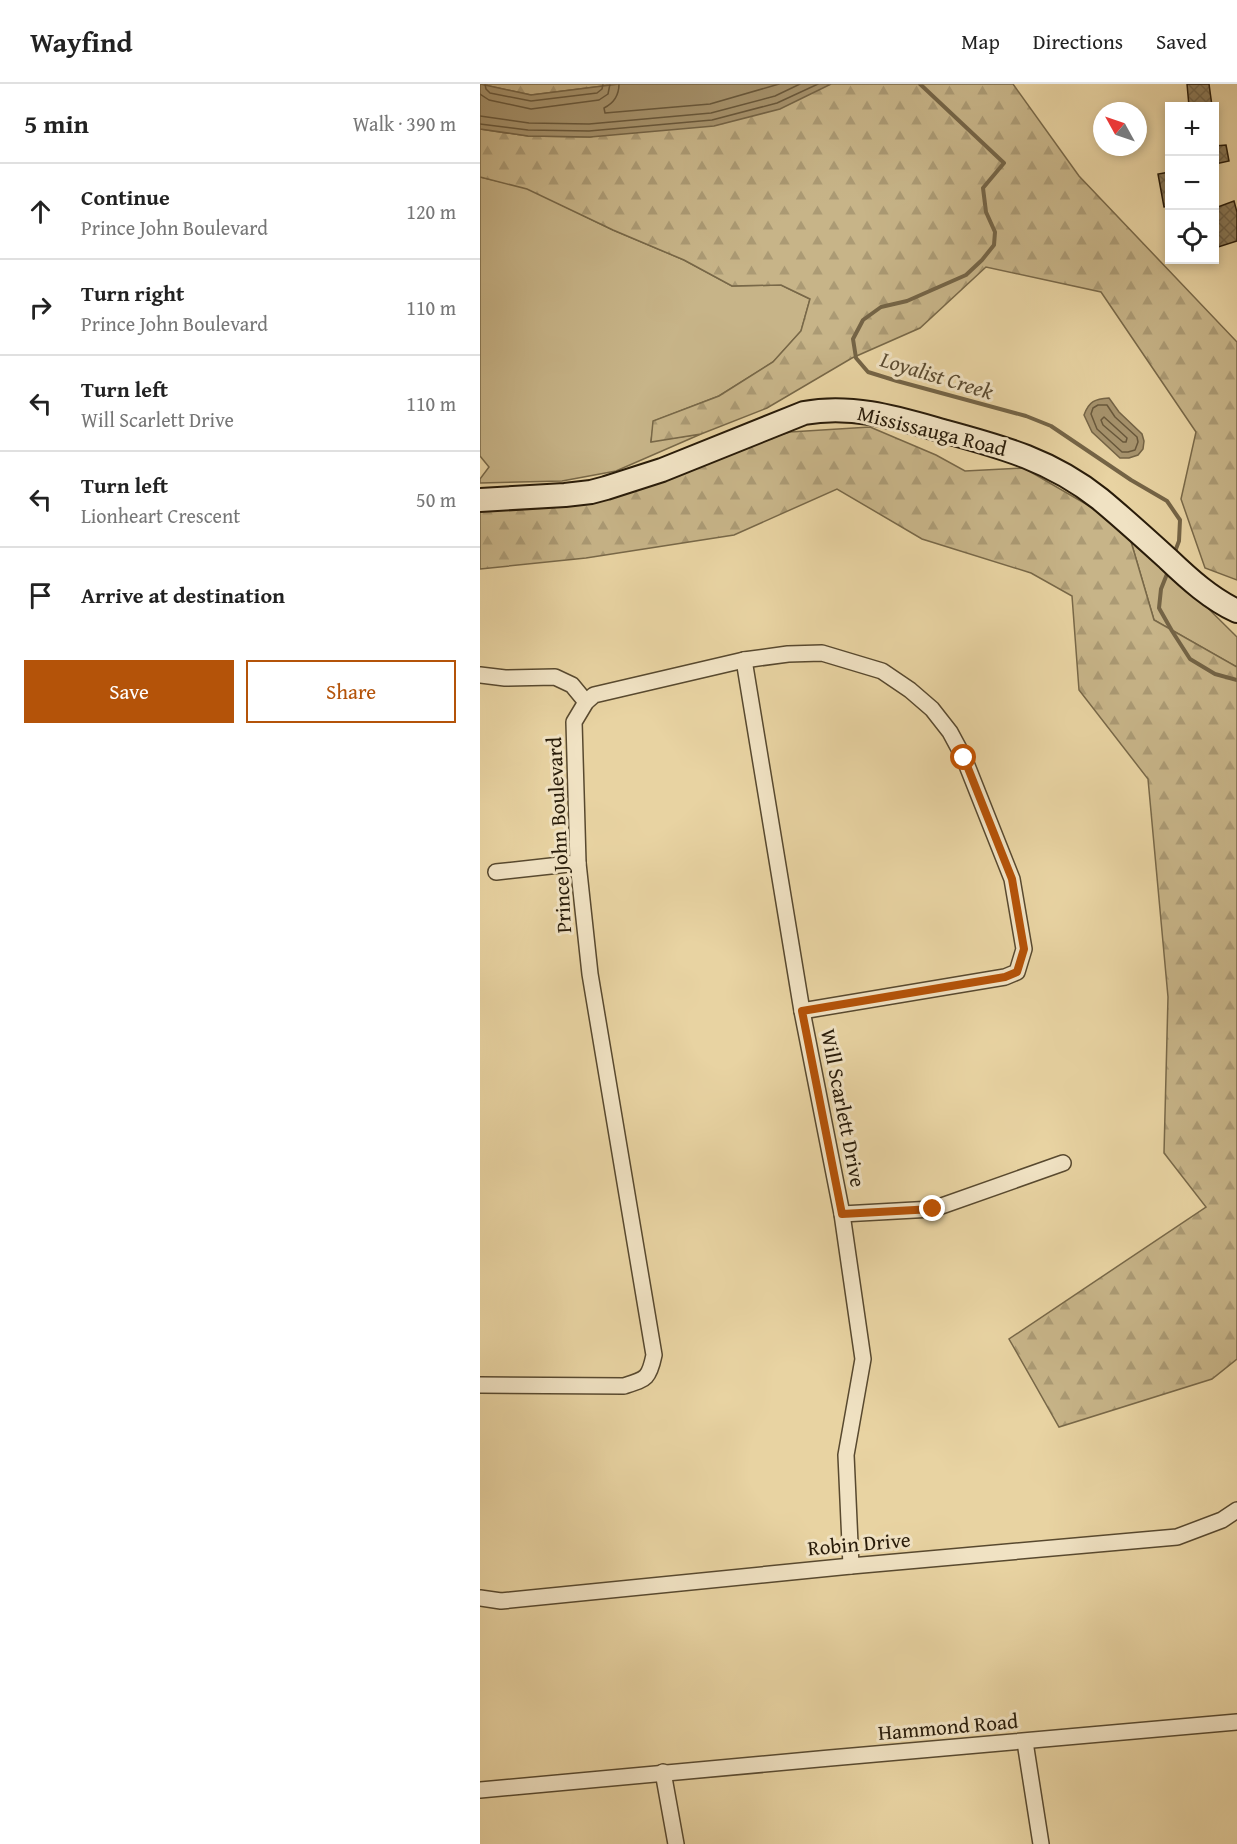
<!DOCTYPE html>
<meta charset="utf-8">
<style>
body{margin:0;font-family:"Gentium Book Plus",serif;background:#f6f6f6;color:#222}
.controls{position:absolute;right:18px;top:18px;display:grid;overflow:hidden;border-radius:0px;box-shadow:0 3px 9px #0003}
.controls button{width:54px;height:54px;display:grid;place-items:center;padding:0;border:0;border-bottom:2px solid #e0e0e0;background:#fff;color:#222;font:30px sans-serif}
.compass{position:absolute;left:613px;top:18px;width:54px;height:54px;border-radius:50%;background:#fff;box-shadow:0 3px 9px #0003;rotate:310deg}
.stop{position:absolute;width:18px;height:18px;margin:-14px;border:4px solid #b45309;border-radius:50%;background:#fff}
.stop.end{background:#b45309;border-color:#fff;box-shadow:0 2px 6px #0008}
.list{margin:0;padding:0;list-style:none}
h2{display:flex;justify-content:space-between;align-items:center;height:78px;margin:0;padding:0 24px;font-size:26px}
h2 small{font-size:20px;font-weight:400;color:#767676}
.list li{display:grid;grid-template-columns:39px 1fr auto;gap:18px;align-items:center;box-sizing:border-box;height:96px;padding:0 24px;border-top:2px solid #e0e0e0}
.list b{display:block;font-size:22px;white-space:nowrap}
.list p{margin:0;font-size:20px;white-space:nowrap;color:#767676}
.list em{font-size:20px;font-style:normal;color:#767676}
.actions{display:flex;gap:12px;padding:18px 24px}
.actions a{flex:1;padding:14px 0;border:2px solid #b45309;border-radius:0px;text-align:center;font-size:21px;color:#b45309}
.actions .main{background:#b45309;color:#fff}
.icon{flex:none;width:33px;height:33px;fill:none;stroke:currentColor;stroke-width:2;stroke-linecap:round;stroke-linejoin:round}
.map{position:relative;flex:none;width:757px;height:1760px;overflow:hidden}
header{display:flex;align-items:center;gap:36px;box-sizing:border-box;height:84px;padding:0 30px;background:#fff;border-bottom:2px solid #e0e0e0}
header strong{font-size:28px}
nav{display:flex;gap:33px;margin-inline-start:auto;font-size:21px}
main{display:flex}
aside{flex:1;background:#fff}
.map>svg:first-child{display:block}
.green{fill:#c7b488;stroke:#786848;stroke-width:1.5}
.forest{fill:url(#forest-firs);stroke:#786848;stroke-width:1.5}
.water{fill:#a7946e;stroke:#746446;stroke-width:1.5}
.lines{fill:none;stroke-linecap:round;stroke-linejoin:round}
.shore{stroke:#68583c;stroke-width:1.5}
.stream{stroke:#746446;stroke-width:4}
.building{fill:url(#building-cross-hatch);stroke:#281b09;stroke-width:1.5}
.street-casing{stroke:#58492f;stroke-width:18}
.secondary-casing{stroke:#281b09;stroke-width:26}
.street{stroke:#f0e2c3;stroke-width:15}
.secondary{stroke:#f0e2c3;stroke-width:22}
.route{stroke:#b45309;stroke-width:8}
.labels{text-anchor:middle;stroke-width:6;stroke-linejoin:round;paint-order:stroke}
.street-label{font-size:21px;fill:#281b09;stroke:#f0e2c3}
.water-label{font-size:22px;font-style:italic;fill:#5b4b31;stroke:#f0e2c3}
</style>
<header>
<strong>Wayfind</strong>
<nav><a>Map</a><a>Directions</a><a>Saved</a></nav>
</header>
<main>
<aside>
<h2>5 min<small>Walk · 390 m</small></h2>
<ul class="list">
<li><svg class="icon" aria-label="ahead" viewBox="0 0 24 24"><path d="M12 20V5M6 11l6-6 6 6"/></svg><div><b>Continue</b><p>Prince John Boulevard</p></div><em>120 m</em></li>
<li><svg class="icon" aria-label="right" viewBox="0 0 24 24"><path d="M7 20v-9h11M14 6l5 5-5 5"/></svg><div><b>Turn right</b><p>Prince John Boulevard</p></div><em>110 m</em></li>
<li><svg class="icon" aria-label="left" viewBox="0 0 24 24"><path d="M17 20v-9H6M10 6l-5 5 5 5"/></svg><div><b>Turn left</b><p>Will Scarlett Drive</p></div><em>110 m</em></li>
<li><svg class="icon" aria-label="left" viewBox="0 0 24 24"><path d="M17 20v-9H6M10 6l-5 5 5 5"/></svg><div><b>Turn left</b><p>Lionheart Crescent</p></div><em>50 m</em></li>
<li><svg class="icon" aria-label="arrive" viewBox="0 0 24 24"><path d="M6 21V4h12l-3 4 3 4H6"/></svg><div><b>Arrive at destination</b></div></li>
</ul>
<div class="actions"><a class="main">Save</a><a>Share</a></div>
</aside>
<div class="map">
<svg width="757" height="1760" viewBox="0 0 757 1760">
<defs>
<pattern id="forest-firs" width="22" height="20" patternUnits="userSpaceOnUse" patternTransform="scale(1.5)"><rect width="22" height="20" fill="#c7b488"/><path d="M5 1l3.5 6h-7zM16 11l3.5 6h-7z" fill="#ab9a74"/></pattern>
<pattern id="building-cross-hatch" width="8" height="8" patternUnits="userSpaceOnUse" patternTransform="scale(1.5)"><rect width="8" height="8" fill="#8c7b59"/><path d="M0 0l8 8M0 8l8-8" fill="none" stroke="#726448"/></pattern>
</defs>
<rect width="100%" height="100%" fill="#e8d3a2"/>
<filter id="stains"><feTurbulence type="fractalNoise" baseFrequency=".00333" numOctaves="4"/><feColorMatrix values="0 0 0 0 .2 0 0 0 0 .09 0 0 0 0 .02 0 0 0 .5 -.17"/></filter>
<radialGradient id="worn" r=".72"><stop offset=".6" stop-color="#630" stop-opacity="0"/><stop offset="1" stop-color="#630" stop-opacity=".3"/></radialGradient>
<g class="green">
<polygon points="0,93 47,104 133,146 204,176 252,202 301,201 330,215 321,247 293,278 239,312 174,337 171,357 221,350 136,387 82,397 0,399 0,395 9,383 0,372"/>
<polygon points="647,444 757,553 757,583 674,536"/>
</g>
<g class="forest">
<polygon points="0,0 139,0 51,11"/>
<polygon points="351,0 533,0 599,92 757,258 757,496 725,484 701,415 716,348 621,208 506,183 440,244 372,274 287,324 221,350 171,358 173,337 239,312 293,278 321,247 330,215 301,201 252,202 204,176 133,146 47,105 0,93 0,45 48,52 110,53"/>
<polygon points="390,343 456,371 485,387 544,384 647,444 674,536 757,583 757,1275 732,1295 579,1343 529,1255 726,1123 684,1069 688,913 668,695 599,606 592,512 551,489 442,455 357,405 254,451 106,474 0,485 0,424 239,369 310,348"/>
</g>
<g class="water">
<polygon points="0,0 51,11 139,0 351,0 300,25 234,42 110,53 48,52 0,45"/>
<path d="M629 314 639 328 662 350 664 357 663 365 658 371 649 374H640L612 348 604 331C609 317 615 315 629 314Z"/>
</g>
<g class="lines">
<g class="shore">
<polyline points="5,0 6,5 10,9 51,17 117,9 122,5 123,0"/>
<path d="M139 0C139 12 134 19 124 24L125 29 230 20 299 0"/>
<polyline points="0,10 9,16 51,25 119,16 128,10 130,0"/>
<polyline points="0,32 49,39 109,40 231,29 295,12 320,0"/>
<polyline points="0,40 48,46 109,47 232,36 297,19 338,0"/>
<polygon points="618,321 627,321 635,333 657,353 658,358 655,366 648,368 642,368 617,345 611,330 613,324"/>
<polygon points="624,333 647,354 646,358 643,358 623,341 621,336"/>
</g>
<g class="stream">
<polyline points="440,0 524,79 503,104 506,128 515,148 514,161 502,176 486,191 427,217 401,223 383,236 373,255 376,274 388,288 417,297 546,332 571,342 651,396 687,417 700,436 699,457 694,470"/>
<polyline points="689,485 681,505 679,524 692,547 710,575 735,590 757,596"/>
</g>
</g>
<g class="building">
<polygon points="707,0 729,0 732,22 709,22"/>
<polygon points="746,61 749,77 735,80 735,62"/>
<polygon points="690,88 690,122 684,123 678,90"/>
<polygon points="754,117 757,128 757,157 735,164 735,124"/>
</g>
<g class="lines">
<g class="street-casing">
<g id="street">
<polyline points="264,576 322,927 362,1130 383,1275 366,1371 371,1482"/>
<polyline points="0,591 25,594 75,593 92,601 106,618"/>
<polyline points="16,788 98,779"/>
<polyline points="362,1130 453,1125 583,1079"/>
<path d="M0 1301 144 1302C166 1295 169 1295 174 1271L110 890 98 779 94 638 106 618 114 611 264 576 308 570 342 569 402 587 430 606 452 625 470 648 484 674 532 795 544 865 537 888 525 893 322 927"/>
<polyline points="0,1514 21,1517 371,1482 697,1453 742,1436 757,1426"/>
<polyline points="545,1658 561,1760"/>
<polyline points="183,1688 196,1760"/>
<path d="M0 1706C252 1681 505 1662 757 1638"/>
</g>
</g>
<g class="secondary-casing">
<path id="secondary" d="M0 416 85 411 111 408 126 404 182 386 324 329C372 320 417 334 463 347 522 363 571 376 620 415 643 434 666 455 688 475 709 495 731 515 757 527"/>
</g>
<use href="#street" class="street"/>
<use href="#secondary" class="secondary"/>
</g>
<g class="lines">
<polyline class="route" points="453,1125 362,1130 322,927 525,893 537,888 544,865 532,795 484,674"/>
</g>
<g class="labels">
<g class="street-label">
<text transform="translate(452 347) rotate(14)" y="7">Mississauga Road</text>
<text transform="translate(79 751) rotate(-93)" y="7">Prince John Boulevard</text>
<text transform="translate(363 1024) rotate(79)" y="7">Will Scarlett Drive</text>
<text transform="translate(379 1460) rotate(-5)" y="7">Robin Drive</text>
<text transform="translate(468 1643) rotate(-5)" y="7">Hammond Road</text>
</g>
<g class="water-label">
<text transform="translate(457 291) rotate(17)" y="8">Loyalist Creek</text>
</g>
</g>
<rect width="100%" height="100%" filter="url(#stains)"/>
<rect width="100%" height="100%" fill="url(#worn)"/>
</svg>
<div class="controls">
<button>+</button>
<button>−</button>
<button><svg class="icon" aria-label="locate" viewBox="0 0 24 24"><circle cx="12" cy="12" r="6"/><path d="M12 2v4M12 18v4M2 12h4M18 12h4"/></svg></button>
</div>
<svg class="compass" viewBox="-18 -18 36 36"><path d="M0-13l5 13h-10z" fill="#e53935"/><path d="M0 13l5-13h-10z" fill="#767676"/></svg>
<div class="stop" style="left:484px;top:674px"></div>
<div class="stop end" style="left:453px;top:1125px"></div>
</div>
</main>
